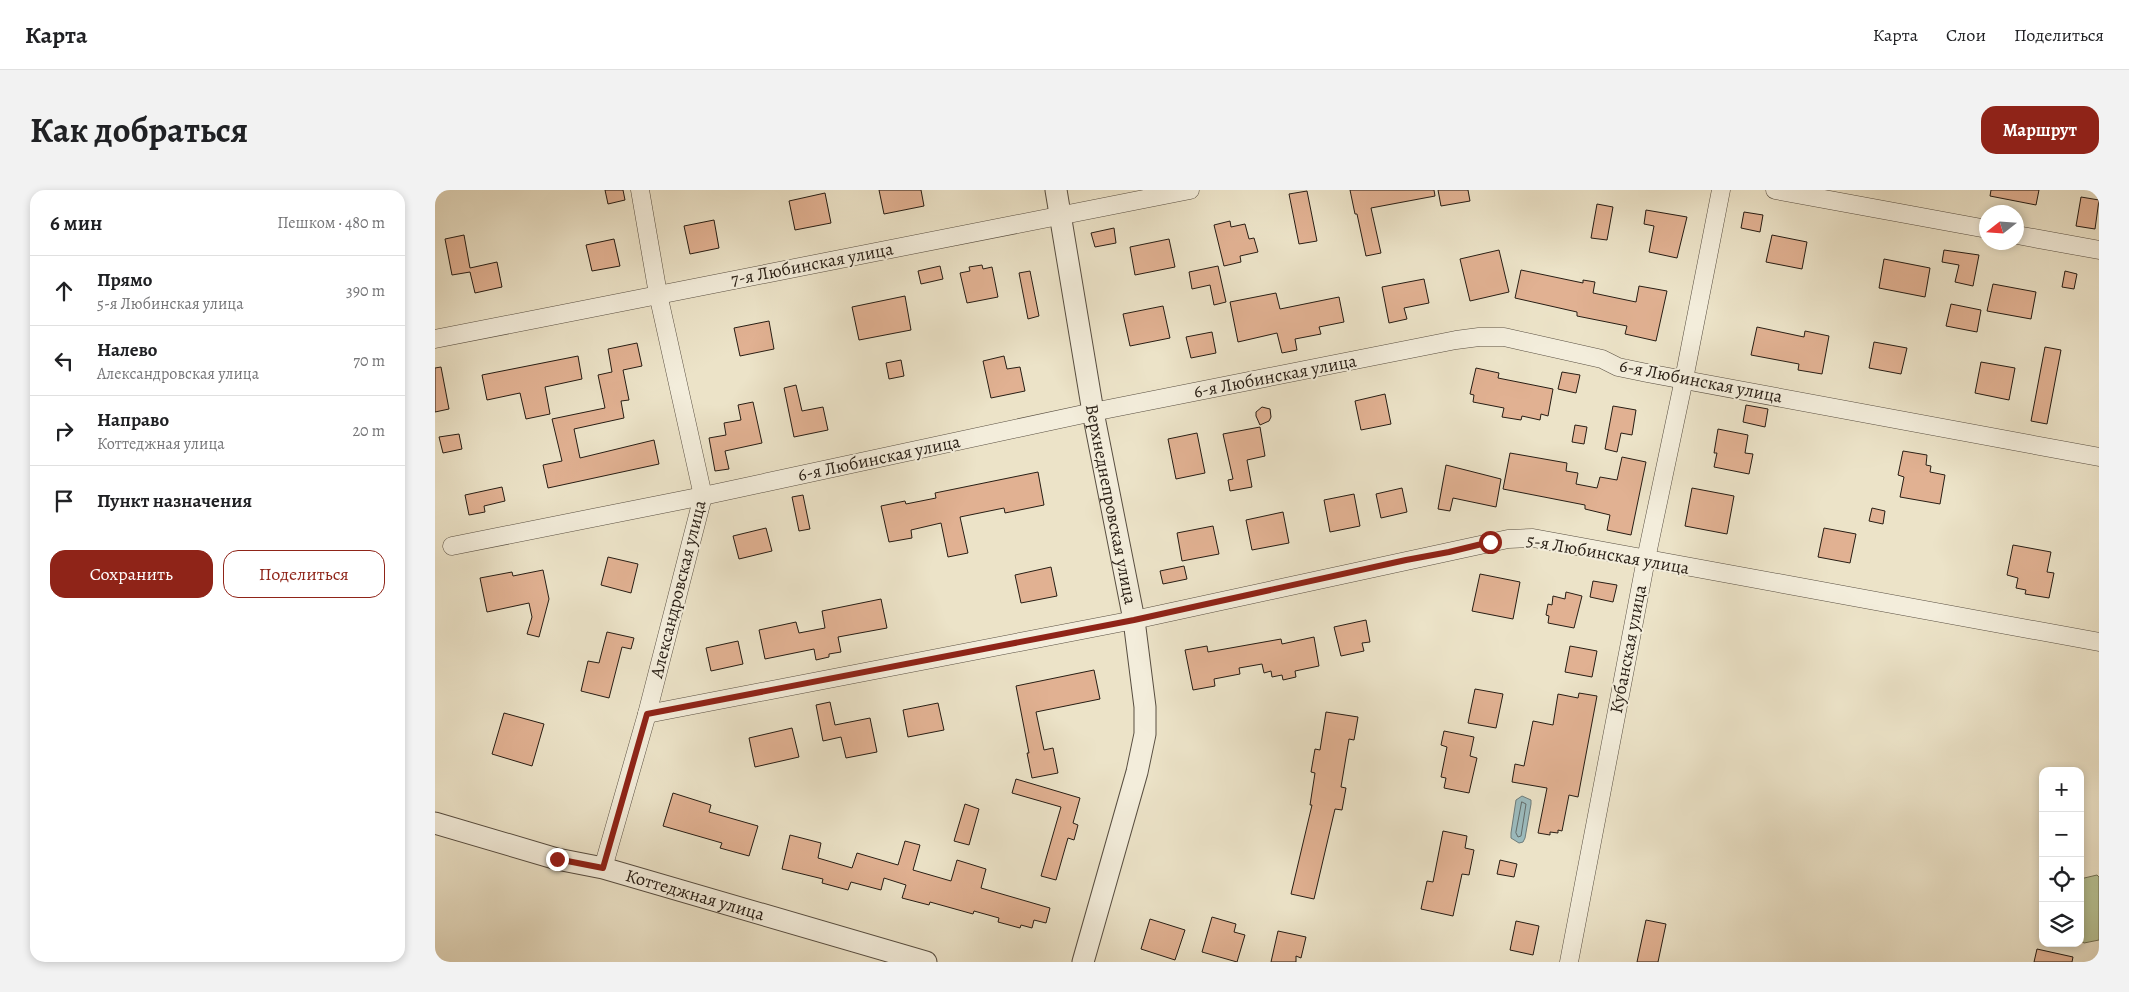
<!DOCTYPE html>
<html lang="ru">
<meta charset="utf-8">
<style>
body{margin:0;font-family:Alegreya,serif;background:#f2f2f2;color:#202124}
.controls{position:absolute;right:15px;bottom:15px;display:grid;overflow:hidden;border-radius:10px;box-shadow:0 2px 8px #0003}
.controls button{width:45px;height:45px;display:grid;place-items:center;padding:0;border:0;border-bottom:1px solid #e0e0e0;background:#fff;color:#202124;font:25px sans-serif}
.compass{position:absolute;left:1544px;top:15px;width:45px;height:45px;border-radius:50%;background:#fff;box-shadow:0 2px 8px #0003;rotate:253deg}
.stop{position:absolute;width:15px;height:15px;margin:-11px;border:4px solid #8f2418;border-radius:50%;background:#fff}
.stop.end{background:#8f2418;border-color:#fff;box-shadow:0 1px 5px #0008}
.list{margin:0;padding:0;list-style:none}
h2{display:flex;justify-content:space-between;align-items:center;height:65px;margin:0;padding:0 20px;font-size:21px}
h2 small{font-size:16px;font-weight:400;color:#757577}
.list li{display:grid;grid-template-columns:32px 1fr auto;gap:15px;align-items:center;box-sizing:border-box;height:70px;padding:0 20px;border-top:1px solid #e0e0e0}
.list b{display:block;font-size:19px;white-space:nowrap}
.list p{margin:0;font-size:16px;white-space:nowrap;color:#757577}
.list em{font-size:16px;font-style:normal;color:#757577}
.actions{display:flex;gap:10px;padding:15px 20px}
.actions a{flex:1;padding:11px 0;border:1px solid #8f2418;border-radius:15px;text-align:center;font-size:18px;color:#8f2418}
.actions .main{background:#8f2418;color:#fff}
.icon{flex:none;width:28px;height:28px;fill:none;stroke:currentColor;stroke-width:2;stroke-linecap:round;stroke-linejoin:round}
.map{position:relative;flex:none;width:1664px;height:772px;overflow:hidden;border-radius:15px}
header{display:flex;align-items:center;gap:30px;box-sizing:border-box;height:70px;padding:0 25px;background:#fff;border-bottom:1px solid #e0e0e0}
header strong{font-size:24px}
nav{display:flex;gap:28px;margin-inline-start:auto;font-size:18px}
.intro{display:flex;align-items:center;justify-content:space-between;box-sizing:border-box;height:120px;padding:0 30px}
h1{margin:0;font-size:35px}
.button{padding:12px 22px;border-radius:15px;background:#8f2418;color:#fff;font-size:18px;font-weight:700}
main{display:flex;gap:30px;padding:0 30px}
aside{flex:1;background:#fff;border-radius:15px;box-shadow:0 2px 8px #0003}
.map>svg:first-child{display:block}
.green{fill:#b8c496;stroke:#707055}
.water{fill:#9cbcbf;stroke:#6d7c7b}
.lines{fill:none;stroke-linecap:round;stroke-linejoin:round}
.shore{stroke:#626c6a;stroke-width:1}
.building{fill:#e1b192;stroke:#271d14}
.minor-casing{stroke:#584e41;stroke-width:19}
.tertiary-casing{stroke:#584e41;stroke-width:23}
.minor{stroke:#f3eddb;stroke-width:18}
.tertiary{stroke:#f3eddb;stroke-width:21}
.route{stroke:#8f2418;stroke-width:6}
.labels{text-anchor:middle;stroke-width:4;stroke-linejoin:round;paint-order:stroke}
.street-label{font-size:18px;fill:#271d14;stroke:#f3eddb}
</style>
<header>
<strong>Карта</strong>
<nav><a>Карта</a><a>Слои</a><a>Поделиться</a></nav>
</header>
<div class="intro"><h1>Как добраться</h1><a class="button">Маршрут</a></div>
<main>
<aside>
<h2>6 мин<small>Пешком · 480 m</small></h2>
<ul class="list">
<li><svg class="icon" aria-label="ahead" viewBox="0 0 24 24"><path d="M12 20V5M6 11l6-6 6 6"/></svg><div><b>Прямо</b><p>5-я Любинская улица</p></div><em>390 m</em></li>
<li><svg class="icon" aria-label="left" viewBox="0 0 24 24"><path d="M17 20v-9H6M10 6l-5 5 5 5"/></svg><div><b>Налево</b><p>Александровская улица</p></div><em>70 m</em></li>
<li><svg class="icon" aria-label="right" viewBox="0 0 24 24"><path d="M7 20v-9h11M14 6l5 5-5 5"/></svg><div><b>Направо</b><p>Коттеджная улица</p></div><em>20 m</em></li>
<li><svg class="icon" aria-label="arrive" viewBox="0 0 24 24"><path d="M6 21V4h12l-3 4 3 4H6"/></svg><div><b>Пункт назначения</b></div></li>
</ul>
<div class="actions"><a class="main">Сохранить</a><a>Поделиться</a></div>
</aside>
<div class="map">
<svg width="1664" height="772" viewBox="0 0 1664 772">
<rect width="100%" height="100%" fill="#ece3c8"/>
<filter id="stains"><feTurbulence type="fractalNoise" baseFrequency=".004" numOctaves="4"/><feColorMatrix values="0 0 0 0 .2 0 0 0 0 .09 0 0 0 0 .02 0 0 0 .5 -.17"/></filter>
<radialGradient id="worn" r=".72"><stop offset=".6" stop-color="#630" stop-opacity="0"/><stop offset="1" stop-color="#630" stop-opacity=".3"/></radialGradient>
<polygon class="green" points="1662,685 1664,687 1664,750 1649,753 1645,750 1645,689"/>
<polygon class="water" points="1087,606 1096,610 1096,614 1090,648 1088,652 1084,653 1076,648 1076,643 1081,610"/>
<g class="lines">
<polygon class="shore" points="1087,612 1091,614 1086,646 1083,647 1081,643"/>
</g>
<g class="building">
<polygon points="170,0 188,0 190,10 173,14"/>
<polygon points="444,0 486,0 489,16 449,24"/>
<polygon points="915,0 999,0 1000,6 936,18 946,63 931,66 922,24 920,24"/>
<polygon points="1003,0 1033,0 1035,11 1006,16"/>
<polygon points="1556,0 1604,0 1601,15 1555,6"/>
<polygon points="872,1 882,51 864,54 854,4"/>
<polygon points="390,3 396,33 360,40 354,11"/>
<polygon points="1646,7 1664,10 1660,39 1641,36"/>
<polygon points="1162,14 1178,17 1172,50 1156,48"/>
<polygon points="1211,20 1252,27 1242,68 1214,62 1219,36 1209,34"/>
<polygon points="1309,22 1328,25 1325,42 1306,38"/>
<polygon points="279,30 284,58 255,64 249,36"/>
<polygon points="795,31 796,37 810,34 814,49 819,48 823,62 805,66 806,72 789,76 779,35"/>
<polygon points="679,38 681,53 660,57 656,43"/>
<polygon points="29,45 35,78 62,72 67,97 40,103 35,82 17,85 10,49"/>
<polygon points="1337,45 1372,52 1367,79 1331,72"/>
<polygon points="179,49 185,76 157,81 151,55"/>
<polygon points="734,49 740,77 700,85 695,57"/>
<polygon points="1064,60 1074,102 1035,111 1025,69"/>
<polygon points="1509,60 1544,65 1538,96 1520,92 1524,75 1507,72"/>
<polygon points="1449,69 1495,78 1490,107 1444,98"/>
<polygon points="547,75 548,79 557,77 563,107 532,113 525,83 535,81 534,77"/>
<polygon points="505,76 508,89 486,94 483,81"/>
<polygon points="783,76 791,112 779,115 775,95 757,99 754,82"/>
<polygon points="1086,80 1148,93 1148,90 1160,92 1158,103 1201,112 1204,96 1232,101 1221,151 1190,144 1192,136 1142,126 1142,122 1080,108"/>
<polygon points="595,81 604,126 593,129 584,83"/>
<polygon points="1630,81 1642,84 1639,99 1627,97"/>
<polygon points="989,89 994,113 969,118 972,129 954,133 947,97"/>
<polygon points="1558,94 1601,102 1596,129 1552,121"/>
<polygon points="841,103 845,119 904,107 909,132 884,137 886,144 860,149 862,160 847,163 842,143 803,152 795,112"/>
<polygon points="470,106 476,140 424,150 417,117"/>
<polygon points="1516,114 1546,120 1542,142 1511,136"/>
<polygon points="728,116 735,148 695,156 688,124"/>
<polygon points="334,131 339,159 305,166 299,138"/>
<polygon points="1322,137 1369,147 1370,141 1394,146 1387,184 1363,180 1364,174 1316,165"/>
<polygon points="777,142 781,163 756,168 751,147"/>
<polygon points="1439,152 1472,158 1466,184 1434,178"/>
<polygon points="202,153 207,176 188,180 194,210 186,211 189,228 139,239 145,268 219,250 224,274 113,298 108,275 127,271 117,229 170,218 163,185 177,182 173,159"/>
<polygon points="1610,157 1626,160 1612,234 1596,231"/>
<polygon points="143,166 147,189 110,197 115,224 91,229 85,203 52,210 47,185"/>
<polygon points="569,166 572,179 585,177 590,201 556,208 548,171"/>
<polygon points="466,170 469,186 454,189 451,173"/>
<polygon points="1546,172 1580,178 1574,210 1540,203"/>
<polygon points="6,177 14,219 0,222 0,178"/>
<polygon points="1041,178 1064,183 1063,188 1118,199 1113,226 1106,224 1105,230 1087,226 1086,230 1067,227 1069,218 1038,212 1039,205 1035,204"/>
<polygon points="1127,182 1145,185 1141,203 1123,199"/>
<polygon points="361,195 367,221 388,217 393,240 359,247 349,198"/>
<polygon points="950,204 956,234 926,240 920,211"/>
<polygon points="318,212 327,253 290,261 294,279 280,281 274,248 291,245 289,233 306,230 303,215"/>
<polygon points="1311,215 1333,219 1330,237 1308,232"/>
<polygon points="1178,216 1201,220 1197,245 1186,243 1182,262 1170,259"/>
<polygon points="827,217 835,219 836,227 834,231 825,235 821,226 821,222"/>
<polygon points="1140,235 1152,237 1149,254 1137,252"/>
<polygon points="825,237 830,266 812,270 817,297 795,301 793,290 798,289 788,244"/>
<polygon points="1283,239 1313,245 1310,263 1318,264 1314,284 1279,277 1282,263 1279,263"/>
<polygon points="762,243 770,283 741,289 733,249"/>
<polygon points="24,244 27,259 8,263 4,247"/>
<polygon points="1468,261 1492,265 1491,275 1496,276 1495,282 1510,285 1505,314 1465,307 1469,287 1463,285"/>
<polygon points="1075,263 1132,273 1131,281 1143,283 1141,294 1162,298 1165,287 1182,290 1187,267 1211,272 1196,345 1172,340 1175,325 1150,319 1150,315 1068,299"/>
<polygon points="1011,275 1066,289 1061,317 1018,308 1015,321 1003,319"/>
<polygon points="603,282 609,315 570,323 569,318 525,327 533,363 513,367 506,333 476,340 477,348 454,352 446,316 470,311 471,314 501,308 500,303"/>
<polygon points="67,297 70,311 49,316 50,322 34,325 30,305"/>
<polygon points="967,298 972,322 946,328 941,304"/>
<polygon points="1257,298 1299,306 1292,344 1250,336"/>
<polygon points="919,304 925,336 895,342 889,310"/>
<polygon points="368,305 375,339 364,341 357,307"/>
<polygon points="1437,318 1450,321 1448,334 1434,331"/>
<polygon points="848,322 854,353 817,360 811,330"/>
<polygon points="778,336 784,364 747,371 742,343"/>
<polygon points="331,338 337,361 304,369 298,346"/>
<polygon points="1389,338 1421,344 1415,373 1383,367"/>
<polygon points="1578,355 1616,362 1612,382 1619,383 1614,408 1590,404 1591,400 1581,398 1583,388 1572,385"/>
<polygon points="173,367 203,374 196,403 166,395"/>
<polygon points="749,376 752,389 728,394 725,381"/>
<polygon points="616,377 622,406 586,413 580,385"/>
<polygon points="108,380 114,409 104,447 92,444 97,427 94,413 52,422 45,388 77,382 78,386"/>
<polygon points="1045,384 1085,392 1078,429 1037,421"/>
<polygon points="1158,391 1182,395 1178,412 1155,407"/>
<polygon points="1131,402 1147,406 1139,438 1113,433 1114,426 1111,425 1113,414 1117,415 1118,406 1130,409"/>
<polygon points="446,409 452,438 403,447 406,462 394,464 394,467 381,470 379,459 330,469 324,440 361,432 364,443 390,438 387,421"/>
<polygon points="931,430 935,452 927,453 929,461 906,466 899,437"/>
<polygon points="172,442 199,448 196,459 187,457 174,508 146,501 153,471 164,473"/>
<polygon points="879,447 884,476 860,481 861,487 848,490 847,485 837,487 836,481 829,483 827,474 804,478 805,484 779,489 780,496 758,500 750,460 772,456 773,462 846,449 847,454"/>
<polygon points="303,451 308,474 276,481 271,458"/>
<polygon points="1135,456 1162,461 1157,487 1130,482"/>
<polygon points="659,480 665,509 601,522 609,560 618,558 623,583 597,588 592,563 594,563 581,496"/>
<polygon points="1040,499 1068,504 1061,538 1033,533"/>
<polygon points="1144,503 1162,506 1143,607 1134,605 1127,641 1123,640 1123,643 1115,642 1115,645 1103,643 1112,598 1077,592 1080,574 1089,576 1098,531 1118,535 1123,504 1143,508"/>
<polygon points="395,512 400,535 435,528 442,562 411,568 406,547 388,551 381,515"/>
<polygon points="503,513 509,540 473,547 468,520"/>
<polygon points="891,522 923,527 919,550 914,549 906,597 911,598 907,620 900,619 879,709 856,704 877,615 875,615 880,583 876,582 880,559 885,560"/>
<polygon points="69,523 109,534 97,576 57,564"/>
<polygon points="357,538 364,567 320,577 314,548"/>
<polygon points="1009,541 1039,547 1035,566 1042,568 1034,603 1009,598 1011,588 1006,587 1012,557 1006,555"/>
<polygon points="581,589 645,608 638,633 643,635 639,650 633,648 621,690 606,686 626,617 577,603"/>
<polygon points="238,603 276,615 274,622 323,636 314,666 285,658 287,653 228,636"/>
<polygon points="530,614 544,619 534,655 519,651"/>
<polygon points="1008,641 1032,646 1030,658 1039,660 1034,685 1027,684 1018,726 986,719 992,691 998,692"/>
<polygon points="355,645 386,653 383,668 417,678 422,663 463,675 470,651 485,655 478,680 516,691 522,670 551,679 546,698 615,718 611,733 599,730 597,738 586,735 585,738 563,732 564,728 539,721 538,724 495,712 494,715 467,708 471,695 449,688 446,700 416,692 413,700 387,693 388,689 347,679"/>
<polygon points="1065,670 1082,674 1079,687 1062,684"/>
<polygon points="777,727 801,734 799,742 810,745 802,772 767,762"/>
<polygon points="715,729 750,740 740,770 706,759"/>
<polygon points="1211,730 1231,734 1223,772 1202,772"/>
<polygon points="1081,731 1104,736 1098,765 1075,760"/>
<polygon points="843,741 871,747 866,768 861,766 861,772 836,772"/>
<polygon points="1602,759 1638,767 1637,772 1599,772"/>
</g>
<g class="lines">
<g class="minor-casing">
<g id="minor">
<polyline points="1340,0 1552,39"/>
<polyline points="1582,45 1664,60"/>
<polyline points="0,149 755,0"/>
<polyline points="17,356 268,306 658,222 1021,150 1044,147 1069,147 1167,169 1183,177 1212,183 1664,267"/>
<polyline points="212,524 699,430 1073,349 1098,348 1664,452"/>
<polyline points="168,678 212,524 268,306 223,104 205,0"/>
<polyline points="1134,772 1211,369 1249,189 1286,0"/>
</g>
</g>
<g class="tertiary-casing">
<g id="tertiary">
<path id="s1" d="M621 0 658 222 699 430 710 517V544L702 582 648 772"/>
<path id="s2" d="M0 633 122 669 168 678 491 772"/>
</g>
</g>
<use href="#minor" class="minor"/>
<use href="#tertiary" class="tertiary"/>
</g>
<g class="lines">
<polyline class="route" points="122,669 168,678 212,524 699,430 971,370 1014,362 1055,352"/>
</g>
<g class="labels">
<g class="street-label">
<text transform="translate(377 74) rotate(-11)" y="6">7-я Любинская улица</text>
<text transform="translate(840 186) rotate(-11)" y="6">6-я Любинская улица</text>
<text transform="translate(1266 191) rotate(11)" y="6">6-я Любинская улица</text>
<text transform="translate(444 268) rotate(-12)" y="6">6-я Любинская улица</text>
<text dy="6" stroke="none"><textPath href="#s1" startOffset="319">Верхнеднепровская улица</textPath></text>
<text transform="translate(1173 364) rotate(10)" y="6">5-я Любинская улица</text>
<text transform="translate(243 399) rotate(-76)" y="6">Александровская улица</text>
<text transform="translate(1193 459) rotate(-79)" y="6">Кубанская улица</text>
<text dy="6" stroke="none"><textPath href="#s2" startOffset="270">Коттеджная улица</textPath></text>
</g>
</g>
<rect width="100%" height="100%" filter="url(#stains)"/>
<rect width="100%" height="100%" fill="url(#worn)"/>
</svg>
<div class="controls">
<button>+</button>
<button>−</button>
<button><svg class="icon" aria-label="locate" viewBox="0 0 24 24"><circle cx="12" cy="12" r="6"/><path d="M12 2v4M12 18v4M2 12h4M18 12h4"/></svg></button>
<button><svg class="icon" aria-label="layers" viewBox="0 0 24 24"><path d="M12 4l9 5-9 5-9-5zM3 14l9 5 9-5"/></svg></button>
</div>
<svg class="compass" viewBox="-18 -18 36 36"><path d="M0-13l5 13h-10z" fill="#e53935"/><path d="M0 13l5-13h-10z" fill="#757577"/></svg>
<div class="stop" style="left:1055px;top:352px"></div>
<div class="stop end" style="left:122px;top:669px"></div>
</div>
</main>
